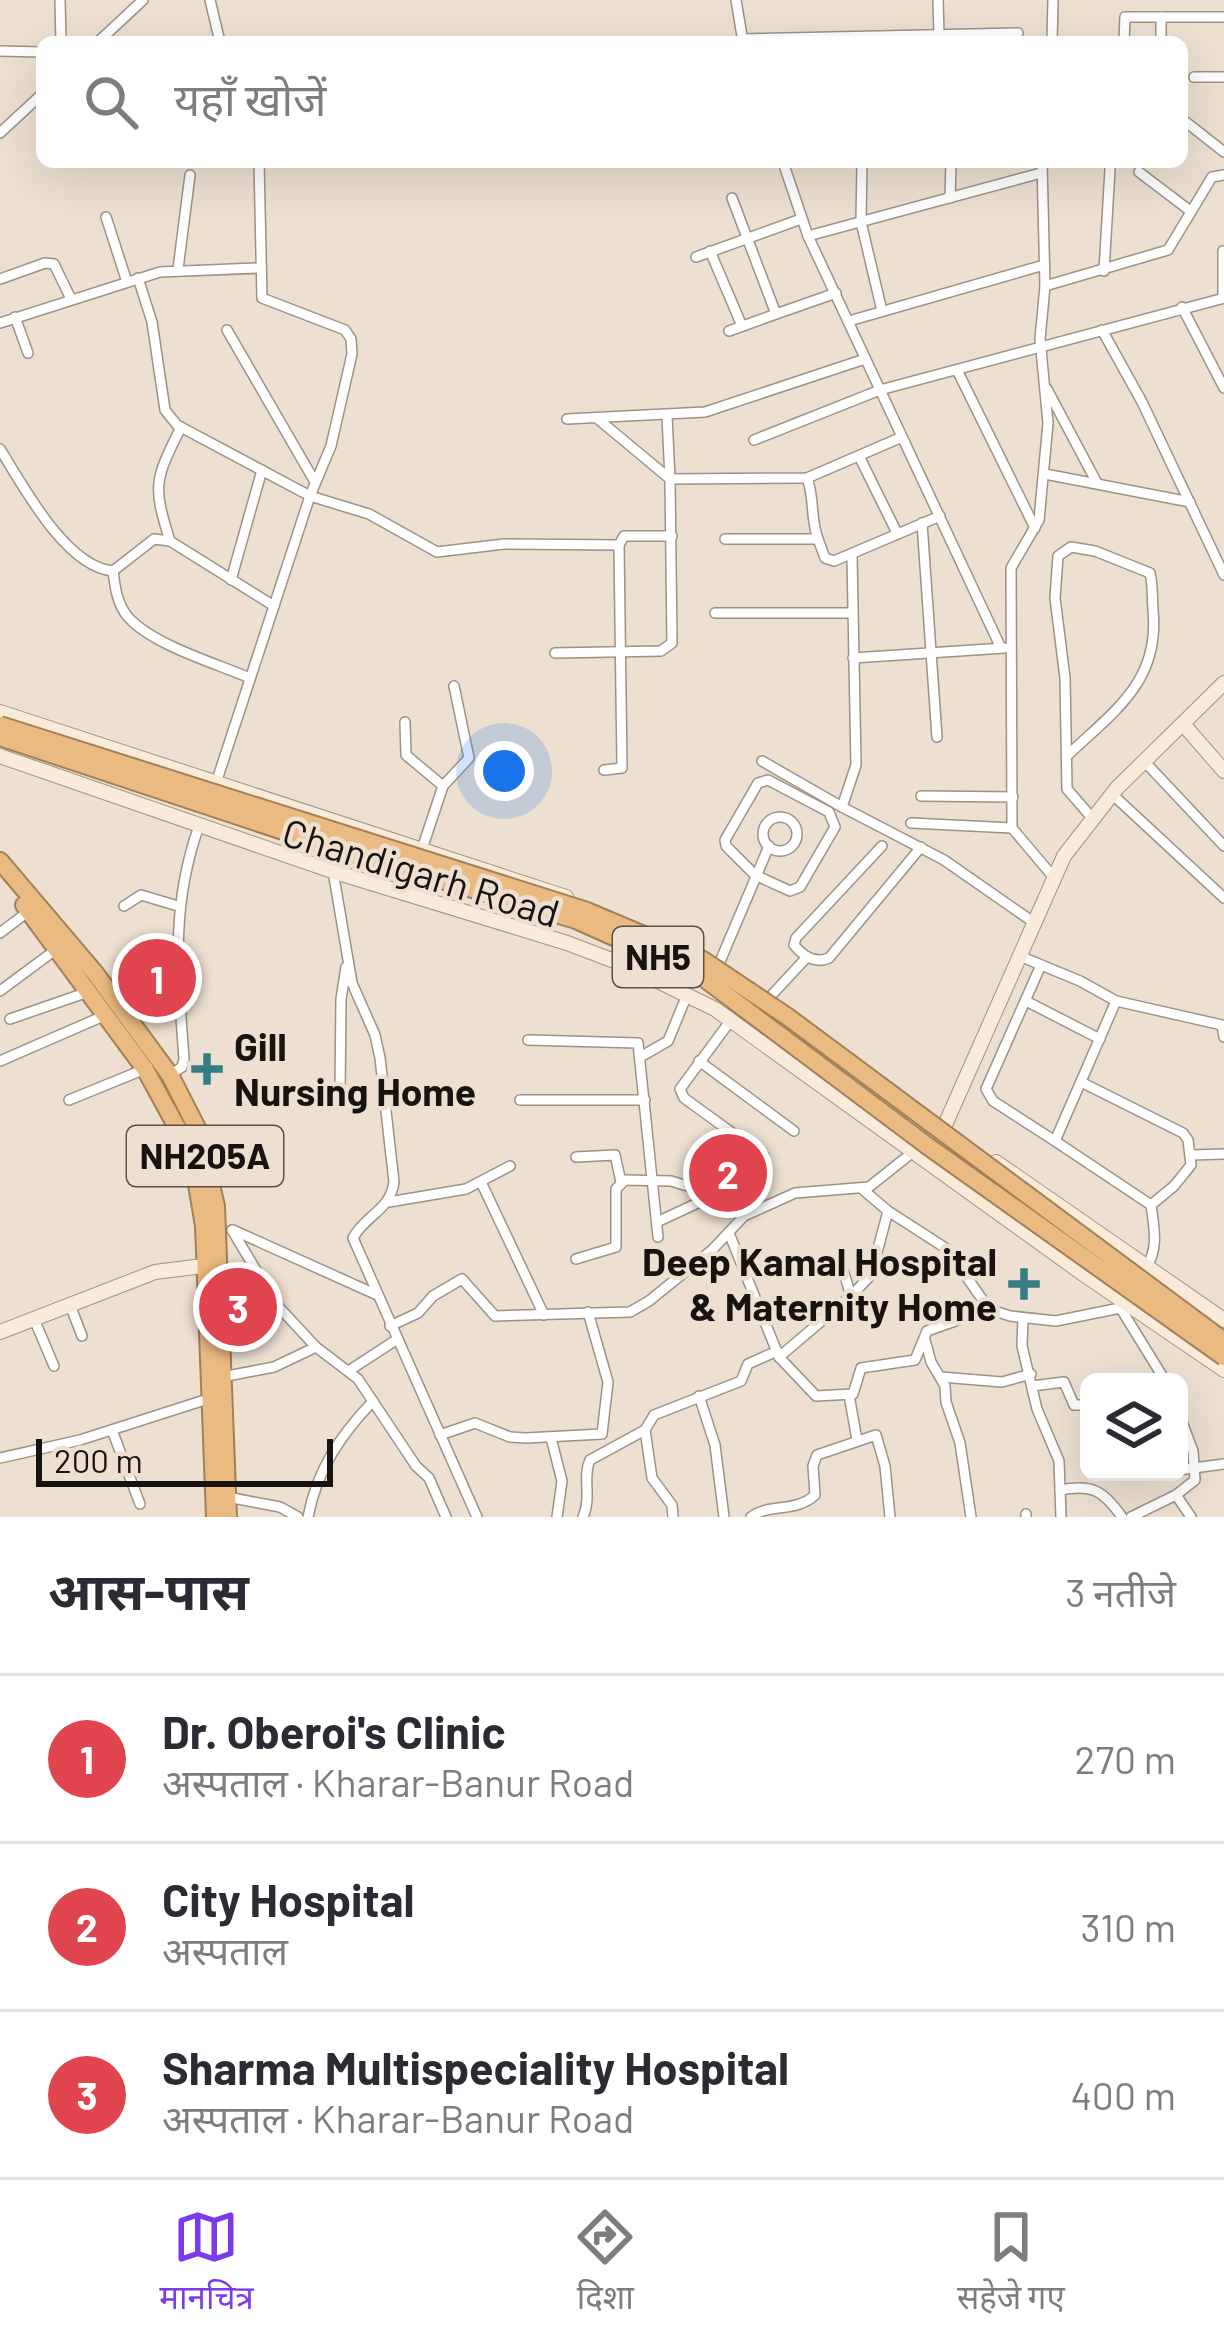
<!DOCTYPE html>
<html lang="hi">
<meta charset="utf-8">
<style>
body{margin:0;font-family:Barlow,"Noto Sans Devanagari",sans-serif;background:#f2f2f3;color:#2b2b33}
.controls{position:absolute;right:36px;bottom:36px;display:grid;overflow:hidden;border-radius:18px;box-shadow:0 12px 48px #0002}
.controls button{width:108px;height:108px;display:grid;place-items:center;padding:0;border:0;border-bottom:3px solid #e1e1e2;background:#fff;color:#2b2b33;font:60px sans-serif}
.scale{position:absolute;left:36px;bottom:30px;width:297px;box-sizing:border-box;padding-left:12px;border:6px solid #18130e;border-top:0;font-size:33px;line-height:42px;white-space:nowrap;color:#18130e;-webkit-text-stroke:9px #ede0d1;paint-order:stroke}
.you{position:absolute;left:504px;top:771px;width:42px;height:42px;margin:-30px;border:9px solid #fff;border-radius:50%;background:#1a73e8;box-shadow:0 0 0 18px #1a73e833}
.badge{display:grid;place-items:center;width:78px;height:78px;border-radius:50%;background:#7c3aed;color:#fff;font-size:39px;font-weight:700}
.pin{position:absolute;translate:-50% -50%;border:6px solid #fff;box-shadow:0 3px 12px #0006}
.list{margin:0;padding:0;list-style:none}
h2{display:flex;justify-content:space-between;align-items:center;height:156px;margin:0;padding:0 48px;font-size:51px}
h2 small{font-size:39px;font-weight:400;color:#7c7c81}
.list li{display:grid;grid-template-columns:78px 1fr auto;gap:36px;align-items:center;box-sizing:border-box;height:168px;padding:0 48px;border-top:3px solid #e1e1e2}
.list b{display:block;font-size:45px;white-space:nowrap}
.list p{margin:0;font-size:39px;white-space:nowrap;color:#7c7c81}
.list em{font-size:39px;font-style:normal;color:#7c7c81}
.icon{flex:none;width:66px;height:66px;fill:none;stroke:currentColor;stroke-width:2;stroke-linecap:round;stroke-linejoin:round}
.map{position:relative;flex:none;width:1224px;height:1517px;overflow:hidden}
.search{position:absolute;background:#fff;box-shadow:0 12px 48px #0002;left:36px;right:36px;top:36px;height:132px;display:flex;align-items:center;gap:30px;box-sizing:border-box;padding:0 42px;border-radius:18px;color:#7c7c81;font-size:45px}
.sheet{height:660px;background:#fff}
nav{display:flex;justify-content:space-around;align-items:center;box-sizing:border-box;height:168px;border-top:3px solid #e1e1e2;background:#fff;font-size:33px;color:#7c7c81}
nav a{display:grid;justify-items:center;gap:6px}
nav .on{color:#7c3aed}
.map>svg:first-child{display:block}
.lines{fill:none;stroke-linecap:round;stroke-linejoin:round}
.street-casing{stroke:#9e9285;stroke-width:12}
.secondary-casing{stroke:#9e9285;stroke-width:16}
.highway-casing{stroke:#a08058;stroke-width:20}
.street{stroke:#fff;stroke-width:9}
.secondary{stroke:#f9ead9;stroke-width:14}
.highway{stroke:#eaba80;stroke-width:16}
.highway-bridge-casing{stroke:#a08058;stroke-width:20;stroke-linecap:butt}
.highway-bridge{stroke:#eaba80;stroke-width:16}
.poi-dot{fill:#347d82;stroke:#ede0d1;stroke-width:4.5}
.labels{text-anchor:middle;stroke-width:9;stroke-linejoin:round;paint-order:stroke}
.shield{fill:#ede0d1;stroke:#585048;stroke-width:3}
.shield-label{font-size:36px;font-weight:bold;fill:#18130e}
.street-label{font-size:39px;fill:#18130e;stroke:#ede0d1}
.poi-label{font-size:39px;font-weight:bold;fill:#18130e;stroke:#ede0d1;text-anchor:start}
</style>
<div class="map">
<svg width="1224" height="1517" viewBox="0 0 1224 1517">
<rect width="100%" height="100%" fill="#ede0d1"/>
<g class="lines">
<g class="street-casing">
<g id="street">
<polyline points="60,0 61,42"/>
<polyline points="210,0 220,42"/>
<polyline points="736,0 743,42"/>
<polyline points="938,0 939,34"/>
<polyline points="1161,17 1161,42"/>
<polyline points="742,39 1018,33"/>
<polyline points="98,42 143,0"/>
<polyline points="1052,42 1053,0"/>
<polyline points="1124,42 1125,17 1224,17"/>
<polyline points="0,51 42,52"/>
<polyline points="1194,77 1224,77"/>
<polyline points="1182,119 1224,152"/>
<polyline points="0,133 42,94"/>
<polyline points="783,162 808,236 1001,648"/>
<polyline points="862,162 861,222 882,311"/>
<polyline points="1042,162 1045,286 1040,339 1048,423 1039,520 1011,568 1012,828 1055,879"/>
<polyline points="1139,172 1189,210"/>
<polyline points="732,198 776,314 836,293"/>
<polyline points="950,198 951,162"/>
<polyline points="106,217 127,282"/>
<polyline points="808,236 1041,173"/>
<polyline points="710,251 742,326"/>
<polyline points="1223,251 1223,298"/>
<polyline points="696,257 801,219"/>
<polyline points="178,269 190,175"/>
<polyline points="1104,271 1110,169"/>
<polyline points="138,278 152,322 165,410 177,425 310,496 369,514 437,552 504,544 619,545"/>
<polyline points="0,279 45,263 54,264 71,299"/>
<polyline points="1045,286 1168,250 1212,177 1224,175"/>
<polyline points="1182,307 1224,388"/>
<polyline points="15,317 28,353"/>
<polyline points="849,321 1044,265"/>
<polyline points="0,323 160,272 259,268"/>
<polyline points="227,330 315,482"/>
<polyline points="1102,330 1142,402 1224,575"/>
<polyline points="729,331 776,314"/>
<polyline points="957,370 1035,528"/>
<polyline points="1047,389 1097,483"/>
<polyline points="667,416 670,479 807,478 902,437"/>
<polyline points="567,419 705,412 865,359"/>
<polyline points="754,440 880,390 1224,298"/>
<path d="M0 449C23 486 66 567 113 571L154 539 170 541 274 606"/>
<polyline points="859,456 897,533"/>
<polyline points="1045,474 1190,502"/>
<path d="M807 478C815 500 810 517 818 539"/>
<polyline points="922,523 937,737"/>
<polyline points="725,539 818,539 825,558 834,561 940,516"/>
<path d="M170 541C152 484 155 480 181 427"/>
<polyline points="852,555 856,765 842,807 944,860 1036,924"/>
<path d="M113 571C115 587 117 604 128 617 153 645 215 663 250 678"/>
<polyline points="231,580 262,470"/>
<polyline points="715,613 852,613"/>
<polyline points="555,653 661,651 672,643 670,479 598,419"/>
<polyline points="853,658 1004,648"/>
<polyline points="405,722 406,755 443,786 422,849"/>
<path d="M1067 756C1115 710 1160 682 1153 610 1152 597 1153 585 1150 573L1095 551 1071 547 1058 556 1055 598 1065 678 1067 789 1093 819"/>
<polyline points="762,761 842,807"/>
<polyline points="1144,761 1224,846"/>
<polyline points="604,770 622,768 619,545 624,536 672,536"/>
<polygon points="768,780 829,812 835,827 800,887 790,891 755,875 726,846 725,840 758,783"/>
<polyline points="216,783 310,496 331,446 352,354 351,339 345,330 262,298 259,162"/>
<polyline points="443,786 469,758 454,686"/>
<polyline points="1112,794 1224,898"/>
<polyline points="921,796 1013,797"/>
<circle cx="780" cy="834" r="17"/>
<polyline points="911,823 1012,828"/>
<path d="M882 846 796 938 794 945C803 956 815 964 829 958L921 847"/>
<path d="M333 871 352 983 375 1035 380 1058 394 1182C390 1211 365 1215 353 1238L477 1517"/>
<polyline points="124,906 141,895 178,906"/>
<polyline points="0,933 29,911"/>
<polyline points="1022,957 1080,981 1116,1001 1222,1025 1224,1037"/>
<polyline points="719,964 769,846"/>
<polyline points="1041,965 986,1089 993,1101 1055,1141 1116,1001"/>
<polyline points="0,991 58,948"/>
<polyline points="769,998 807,957"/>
<polyline points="1026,1001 1100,1039"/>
<polyline points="10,1019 91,991"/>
<polyline points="731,1020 680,1089 684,1098 764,1156"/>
<polyline points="528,1040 638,1043 658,1237"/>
<polyline points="642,1056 668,1041 687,995"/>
<polyline points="0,1061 108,1014"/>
<polyline points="699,1061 794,1131"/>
<path d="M170 1075 182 1067 184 1059C178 975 170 907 199 826"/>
<polyline points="1081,1082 1183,1133 1188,1140 1191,1165 1174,1186 1151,1205"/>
<polyline points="340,1094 341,999 346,967"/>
<polyline points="69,1100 145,1069"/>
<polyline points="520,1100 645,1100"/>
<path d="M1055 1141 1151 1205C1154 1228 1159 1248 1146 1268"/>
<polyline points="1191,1155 1224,1154"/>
<polyline points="576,1157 615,1155 621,1182"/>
<polyline points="481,1182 544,1315"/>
<polyline points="861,1188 888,1211 947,1249 989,1309 1010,1316 1056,1321 1130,1306"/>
<polyline points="389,1202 466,1189 510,1166"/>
<polyline points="657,1222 717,1194"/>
<polyline points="232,1230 276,1304 316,1347 358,1379 416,1466 429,1478 446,1517"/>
<polyline points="233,1230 375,1294"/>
<polyline points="729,1233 779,1357 816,1396 853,1394 861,1368 915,1360 927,1331 989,1309"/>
<polyline points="576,1259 616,1247 616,1189 625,1180 671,1181 759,1208"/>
<polyline points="840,1260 851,1296 871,1275 888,1211"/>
<polyline points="70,1305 82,1336"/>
<polyline points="1121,1309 1166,1382"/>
<polyline points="1023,1318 1022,1346 1037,1409 1059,1461 1061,1517"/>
<polyline points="34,1319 54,1366"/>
<polyline points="390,1326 418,1313 433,1296 462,1279 495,1316 630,1312 649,1301 712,1250 744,1216 795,1193 869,1187 913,1152"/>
<polyline points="925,1340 931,1362 945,1386 946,1402 960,1443 971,1517"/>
<polyline points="779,1357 851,1296"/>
<polyline points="350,1370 396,1340"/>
<polyline points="222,1377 274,1367 316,1347"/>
<polyline points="941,1377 1002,1382 1031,1374"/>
<polyline points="1032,1386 1064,1382 1074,1405 1089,1405"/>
<polyline points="849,1395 857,1440"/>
<polyline points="699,1396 715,1445 724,1517"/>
<polyline points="112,1430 140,1504"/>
<polyline points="645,1430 652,1478 672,1505 673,1517"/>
<polyline points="440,1435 475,1423 510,1437 526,1438 602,1434 608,1382 588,1312"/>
<polyline points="551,1438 562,1481 557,1517"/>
<polyline points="0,1458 80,1440 211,1398"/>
<polyline points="1179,1470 1224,1464"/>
<path d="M1060 1490C1092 1484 1103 1490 1122 1517"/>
<polyline points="1176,1495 1191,1517"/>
<polyline points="227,1497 280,1507 298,1517"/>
<path d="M308 1517C317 1469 341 1435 373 1401"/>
<path d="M583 1517C592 1498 582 1476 590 1460L645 1430 654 1415 741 1381 748 1364 777 1351"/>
<path d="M751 1517C769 1503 796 1513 815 1495L813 1466 817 1455 876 1435 885 1466 890 1517"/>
<polyline points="1026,1517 1026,1514"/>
<polyline points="1131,1517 1176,1495 1195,1480 1193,1451 1179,1414"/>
</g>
</g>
<g class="secondary-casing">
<g id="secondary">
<polyline points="0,712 566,897"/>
<polyline points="1183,724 1224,771"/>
<polyline points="0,756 332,871 567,943 625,965 715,1009 1086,1276 1224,1370"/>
<polyline points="919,1147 945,1125 1064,856 1117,788 1224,683"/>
<polyline points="996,1162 1224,1320"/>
<polyline points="0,1332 155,1272 211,1265"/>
</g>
</g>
<g class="highway-casing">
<g id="highway">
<polyline points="0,861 95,973 170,1075 198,1130 216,1206 228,1517"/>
<polyline points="24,905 145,1069 192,1155 204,1226 215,1517"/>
</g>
</g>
<use href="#street" class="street"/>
<use href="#secondary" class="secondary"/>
<use href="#highway" class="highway"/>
<g class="highway-bridge-casing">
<g id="highway-bridge">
<polyline points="0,725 587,911 703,960 788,1017 1224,1341"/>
<polyline points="0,737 334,848 576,920 701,976 929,1147 1224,1357"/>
</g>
</g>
<use href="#highway-bridge" class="highway-bridge"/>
</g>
<g class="poi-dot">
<path d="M201 1051h12v12h12v12h-12v12h-12v-12h-12v-12h12z"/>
<path d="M1018 1266h12v12h12v12h-12v12h-12v-12h-12v-12h12z"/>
</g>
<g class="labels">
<g class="shield">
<rect x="613" y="927" width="90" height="60" rx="9"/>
<rect x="127" y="1126" width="156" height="60" rx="9"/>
</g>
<g class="shield-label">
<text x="658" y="970">NH5</text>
<text x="205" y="1169">NH205A</text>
</g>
<g class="street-label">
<text transform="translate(421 873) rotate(17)" y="14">Chandigarh Road</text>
</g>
<g class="poi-label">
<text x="234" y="1061">Gill<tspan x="234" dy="45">Nursing Home</tspan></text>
<text x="997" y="1276" text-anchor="end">Deep Kamal Hospital<tspan x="997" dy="45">&amp; Maternity Home</tspan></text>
</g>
</g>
</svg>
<div class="controls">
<button><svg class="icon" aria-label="layers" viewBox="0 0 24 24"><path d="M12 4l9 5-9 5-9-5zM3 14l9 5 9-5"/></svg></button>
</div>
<div class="scale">200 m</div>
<div class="you"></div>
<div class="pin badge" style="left:157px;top:978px;background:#e0444e">1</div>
<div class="pin badge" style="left:728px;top:1173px;background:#e0444e">2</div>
<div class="pin badge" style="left:238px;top:1307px;background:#e0444e">3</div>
<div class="search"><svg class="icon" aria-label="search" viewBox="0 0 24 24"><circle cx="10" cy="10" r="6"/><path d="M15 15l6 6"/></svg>यहाँ खोजें</div>
</div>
<section class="sheet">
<h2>आस-पास<small>3 नतीजे</small></h2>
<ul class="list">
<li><span class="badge" style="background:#e0444e">1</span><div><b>Dr. Oberoi's Clinic</b><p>अस्पताल · Kharar-Banur Road</p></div><em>270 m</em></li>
<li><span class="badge" style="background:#e0444e">2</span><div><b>City Hospital</b><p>अस्पताल</p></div><em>310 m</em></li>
<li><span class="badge" style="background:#e0444e">3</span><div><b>Sharma Multispeciality Hospital</b><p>अस्पताल · Kharar-Banur Road</p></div><em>400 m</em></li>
</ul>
</section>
<nav>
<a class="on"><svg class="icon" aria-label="map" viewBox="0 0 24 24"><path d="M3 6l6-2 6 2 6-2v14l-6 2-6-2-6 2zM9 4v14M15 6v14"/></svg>मानचित्र</a>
<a><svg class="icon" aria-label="directions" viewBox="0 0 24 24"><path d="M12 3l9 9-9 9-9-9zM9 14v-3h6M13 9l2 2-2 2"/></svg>दिशा</a>
<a><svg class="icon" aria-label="saved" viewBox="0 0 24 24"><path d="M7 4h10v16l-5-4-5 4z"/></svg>सहेजे गए</a>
</nav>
